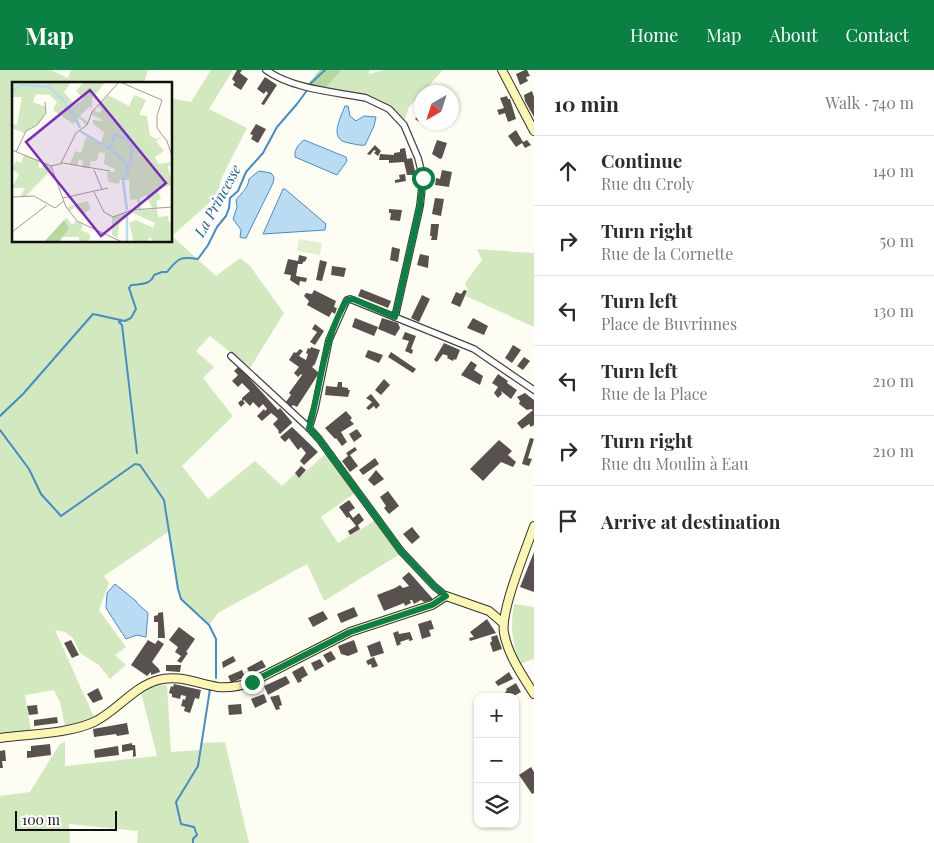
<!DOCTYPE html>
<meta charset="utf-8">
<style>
body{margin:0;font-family:"Playfair Display",serif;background:#f2f2f3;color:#2b2b33}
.controls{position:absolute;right:15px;bottom:15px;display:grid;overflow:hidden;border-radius:10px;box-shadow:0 1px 4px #0004}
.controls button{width:45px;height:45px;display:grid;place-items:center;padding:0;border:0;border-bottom:1px solid #e1e1e2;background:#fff;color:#2b2b33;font:25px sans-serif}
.compass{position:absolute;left:414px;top:15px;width:45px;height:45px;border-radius:50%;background:#fff;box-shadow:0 1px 4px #0004;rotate:219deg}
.scale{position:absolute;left:15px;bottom:12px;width:102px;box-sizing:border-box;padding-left:5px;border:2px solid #101010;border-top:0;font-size:14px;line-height:18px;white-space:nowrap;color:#101010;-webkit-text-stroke:4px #fff;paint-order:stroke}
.stop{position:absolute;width:15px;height:15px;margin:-11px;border:4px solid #0b8043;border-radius:50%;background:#fff}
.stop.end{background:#0b8043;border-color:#fff;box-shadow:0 1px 5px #0008}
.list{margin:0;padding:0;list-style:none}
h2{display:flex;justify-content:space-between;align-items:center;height:65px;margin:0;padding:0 20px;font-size:21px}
h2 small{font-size:16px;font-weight:400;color:#7c7c81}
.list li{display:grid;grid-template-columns:32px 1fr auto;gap:15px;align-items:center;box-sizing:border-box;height:70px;padding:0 20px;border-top:1px solid #e1e1e2}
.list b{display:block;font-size:19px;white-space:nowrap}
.list p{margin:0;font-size:16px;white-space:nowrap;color:#7c7c81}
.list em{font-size:16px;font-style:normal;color:#7c7c81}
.icon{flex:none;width:28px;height:28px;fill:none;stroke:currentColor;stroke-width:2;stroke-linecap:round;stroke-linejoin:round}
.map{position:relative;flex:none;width:534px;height:773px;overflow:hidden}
header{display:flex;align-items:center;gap:30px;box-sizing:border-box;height:70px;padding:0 25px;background:#0b8043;color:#fff}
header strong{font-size:24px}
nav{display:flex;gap:28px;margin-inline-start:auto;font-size:18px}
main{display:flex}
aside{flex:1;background:#fff}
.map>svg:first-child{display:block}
.green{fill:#d2e8be}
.forest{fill:#b5d89e}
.pitch{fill:#e3f0cf}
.water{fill:#badcf3;stroke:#458dc7}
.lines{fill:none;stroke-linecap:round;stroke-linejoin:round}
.stream{stroke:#458dc7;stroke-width:2}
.building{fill:#58514d}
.street-casing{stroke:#434343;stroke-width:8}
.secondary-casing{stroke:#323232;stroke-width:10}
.street{stroke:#fff;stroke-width:5.5}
.secondary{stroke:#fbf6b2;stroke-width:8}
.route{stroke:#0b8043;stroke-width:6}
.labels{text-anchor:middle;stroke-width:5;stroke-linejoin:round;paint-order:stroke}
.water-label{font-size:15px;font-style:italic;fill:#1e609d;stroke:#fff}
.inset-river{fill:none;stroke:#badcf3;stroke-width:2.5}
.inset-road{fill:none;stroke:#9f9e98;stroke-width:1}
.view{fill:#7b2cbf;fill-opacity:0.15;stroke:#7b2cbf;stroke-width:2.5}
.inset-edge{fill:none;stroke:#101010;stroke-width:2.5}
</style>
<header>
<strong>Map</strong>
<nav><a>Home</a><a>Map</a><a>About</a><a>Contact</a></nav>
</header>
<main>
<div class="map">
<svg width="534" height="773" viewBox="0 0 534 773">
<rect width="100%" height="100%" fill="#fefdf3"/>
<g class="green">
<polygon points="0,0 51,0 68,8 71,0 148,0 144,14 14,14 14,171 171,171 171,28 191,32 211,0 233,0 209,39 247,58 222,107 217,126 172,166 216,206 240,188 250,196 284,243 250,298 210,266 196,281 214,297 203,308 233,346 182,396 208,429 255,391 282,416 295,404 299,408 326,383 355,423 321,447 338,473 374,451 400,484 324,531 307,494 218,543 209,555 181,529 178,519 168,462 104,506 109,513 99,540 126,577 115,585 126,595 110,609 99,595 80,583 73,568 65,562 55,560 94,647 82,652 65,656 60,632 54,620 25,625 31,661 0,665"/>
<path d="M341 0H369V4L383 0H443L409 37 404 51C381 25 358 24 326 18Z"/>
<polygon points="477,179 534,183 534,257 466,226 468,220 465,213 482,190"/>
<path d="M514 534 534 537V589L520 594C512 573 510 556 514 534Z"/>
<polygon points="156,614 167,615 171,682 200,680 201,673 225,672 249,773 137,773 138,761 69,754 70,773 0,773 0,726 30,722 59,675 65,671 65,696 157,686 141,622"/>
</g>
<polygon class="forest" points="320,0 341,0 326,18 308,14"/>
<polygon class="pitch" points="299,169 322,173 320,185 297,181"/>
<g class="water">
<path d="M345 36H348L350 46 356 51 364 46 376 47 374 56 365 75C360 76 355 74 349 73 328 70 340 49 345 36Z"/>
<path d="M304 70 346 87 347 91 337 105 295 87C294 79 299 74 304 70Z"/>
<path d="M259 101 271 103 274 107 273 113 246 168H243L240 167 241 160 233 149 237 137 236 130C241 123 248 119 249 109Z"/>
<polygon points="283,119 285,119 326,154 325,160 263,164"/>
<polygon points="115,514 136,531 138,534 148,543 146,567 137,565 126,569 106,538 107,523"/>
</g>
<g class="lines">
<g class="stream">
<polyline points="310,14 325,0"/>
<polyline points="121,251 119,252 122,255 137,383"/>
<path d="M0 346 23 324 93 244 125 251 131 248 136 239 129 218 131 215C140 214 151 215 154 205L162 202H167C178 188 181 186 198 189L208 175 217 157 226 146 229 138 230 128 238 121 246 102 263 83 277 57 297 34 308 19"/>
<polyline points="0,360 29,399 41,424 61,446 135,394 140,395 164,430 178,519 181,529 209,555 216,569 216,608"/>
<polyline points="193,773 193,769 197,765 194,757 181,754 176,732 198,696 210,619"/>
</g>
</g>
<g class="building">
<polygon points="237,0 242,0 240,3 248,9 241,20 233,15 235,12 232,9"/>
<polygon points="525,0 527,0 530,6 526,7 528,11 520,15 516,4"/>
<polygon points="265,7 277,15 264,35 261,34 268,23 266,21 264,24 257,19"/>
<polygon points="532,21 534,27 534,47 525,31 524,25"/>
<polygon points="507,26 508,29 510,29 516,49 508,52 505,43 499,45 497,40 504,38 500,28"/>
<polygon points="420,35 422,37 422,52 426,52 424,55 415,49 420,43 417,40"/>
<polygon points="256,54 266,59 258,73 251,69 253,65 250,64"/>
<polygon points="516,60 523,72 527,70 531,75 525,78 522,73 516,77 508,66"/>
<polygon points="437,70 447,73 442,88 440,89 432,84"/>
<polygon points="375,75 381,81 378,86 374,83 376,81 374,80 370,85 367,84"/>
<polygon points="405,78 407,89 412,88 416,105 407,105 404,92 389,93 389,90 379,90 380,84 394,85 394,83 400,82 400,79"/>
<polygon points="442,100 452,102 449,117 435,115 436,108 440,109"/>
<polygon points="405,104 406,111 395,113 395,110 400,109 399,105"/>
<polygon points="435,128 444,129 441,146 432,144"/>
<polygon points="389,139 402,140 400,151 390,150 391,143 389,143"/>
<polygon points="431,154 439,154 437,170 431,170 432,166 430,166"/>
<polygon points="392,177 400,179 398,192 390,190"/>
<polygon points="420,184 429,186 428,198 417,195"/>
<polygon points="299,185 307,187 305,192 304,191 302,194 298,194 296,206 307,208 306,212 300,211 299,216 290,210 291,205 284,204 288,189 298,191"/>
<polygon points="320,190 327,192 322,211 316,210"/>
<polygon points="332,196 346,198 344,207 331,205"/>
<polygon points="361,219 391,231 388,238 358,226"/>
<polygon points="314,220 336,231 334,237 337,238 335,244 332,242 329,247 307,235 309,231 304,226 306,223 312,224"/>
<polygon points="464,220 467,221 460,237 451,233 456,222 461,224"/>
<polygon points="422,225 430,229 419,252 411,248"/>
<polygon points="355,248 378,257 374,266 352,257"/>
<polygon points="382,248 398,253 400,258 395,266 378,259"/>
<polygon points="473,248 488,256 484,265 467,258"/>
<polygon points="315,254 324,261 315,275 310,272 317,262 312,259"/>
<polygon points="405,262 416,266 411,279 413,280 412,284 405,281 409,271 402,269"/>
<polygon points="444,273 460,280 456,290 454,289 453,291 447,288 448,286 443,284 437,292 434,290"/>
<polygon points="513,275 521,280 512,293 505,288"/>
<polygon points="311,277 320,280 315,294 312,297 319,303 297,337 293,335 291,337 285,333 291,325 289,323 302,305 301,304 298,307 294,303 299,297 289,290 294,282 296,283 300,279 303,281 299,286 306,290 308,284 306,283 308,278 310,279"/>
<polygon points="368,280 383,285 379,293 365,287"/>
<polygon points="391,282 416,299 413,303 388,287"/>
<polygon points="524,287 530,291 523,300 517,296"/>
<polygon points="471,291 477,295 474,300 483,306 480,315 461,305"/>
<polygon points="240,295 254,307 250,309 278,340 280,338 292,352 292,353 280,364 278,362 279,361 273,354 278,349 275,346 271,343 262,351 257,346 264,339 265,341 267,339 263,334 259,338 253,332 250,336 244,330 243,331 245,333 241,337 238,333 241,330 242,331 242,328 250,321 242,313 238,317 232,311 238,305 234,301"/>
<polygon points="498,304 508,311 507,313 517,320 511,329 501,321 502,324 498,328 494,323 498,317 492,313"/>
<polygon points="384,309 390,315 381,325 375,320"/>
<polygon points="338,312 342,312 342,317 348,318 348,320 350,320 348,327 325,325 326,316 337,317"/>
<polygon points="525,323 534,330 534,355 531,357 529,354 522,359 517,353 533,340 531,339 527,340 519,334 520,331 517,327"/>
<polygon points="371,324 380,335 376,339 374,336 369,340 366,338 372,332 366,328"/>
<polygon points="346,341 352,348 350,350 354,354 341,362 347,372 342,376 336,368 335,369 325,358"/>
<polygon points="292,357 318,382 304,395 300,391 306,383 301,377 298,380 289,368 285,372 280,367"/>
<polygon points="357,359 362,366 354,372 349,364"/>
<polygon points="530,368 534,369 528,388 532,389 529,396 522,394"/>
<polygon points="499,370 512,381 508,385 516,392 513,397 501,392 483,411 470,399"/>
<polygon points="355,377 357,380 350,385 358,396 350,402 342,391 348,386 346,383"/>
<polygon points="375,388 379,394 363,405 359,400"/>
<polygon points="301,396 306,400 299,408 295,403"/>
<polygon points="376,400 384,409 374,416 368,410"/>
<polygon points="388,421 399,436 389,444 384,438 386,436 380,427"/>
<polygon points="349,430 355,438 349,442 353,448 359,443 364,450 358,455 360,459 350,465 348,461 356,456 349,447 347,448 339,437"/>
<polygon points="412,457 420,467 412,474 403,464"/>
<polygon points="534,482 534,522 520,517"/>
<polygon points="409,502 432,528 432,530 424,532 421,530 414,534 412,530 410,530 411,533 405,536 404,533 384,541 377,525 395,518 400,515 403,518 409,516 402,508"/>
<polygon points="354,537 358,546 341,553 337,544"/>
<polygon points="323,541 328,549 313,557 308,548"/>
<polygon points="163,542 165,568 158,568 158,552 154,552 154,546 158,545 158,543"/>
<polygon points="487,549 496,563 470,571 469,568 474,567 470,562"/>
<polygon points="431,550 434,559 429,560 431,566 422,569 418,554"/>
<polygon points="179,557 195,569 186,582 188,583 181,593 177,591 181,586 175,582 178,577 169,570"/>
<polygon points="398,561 399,564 410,562 413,570 409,571 409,569 400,572 401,574 397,576 393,563"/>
<polygon points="497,565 502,579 493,582 490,573 492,571 491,567"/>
<polygon points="71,570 79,585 72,588 64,573"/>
<polygon points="148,570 155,574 158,570 164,574 152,592 159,599 160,602 151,605 151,602 147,606 131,595"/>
<polygon points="354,570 358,582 348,586 341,584 338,576"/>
<polygon points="380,571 384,583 371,587 367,576"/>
<polygon points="331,581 336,589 328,593 323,585"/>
<polygon points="233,586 236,591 223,598 222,592"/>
<polygon points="374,587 378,596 372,598 371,594 368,595 366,591"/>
<polygon points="320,589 324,596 315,601 311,593"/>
<polygon points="262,590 266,597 250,604 247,598"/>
<polygon points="166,595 181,595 180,602 166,601"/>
<polygon points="303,596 308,605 301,609 302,611 298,613 292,602"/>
<polygon points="242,600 245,607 231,613 228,606"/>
<polygon points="509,602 513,609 498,616 495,612"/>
<polygon points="286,606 290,613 268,625 264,616"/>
<polygon points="516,613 521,622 512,627 509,624 507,626 505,622 507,621 506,619"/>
<polygon points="174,614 201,620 199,629 195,628 190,643 184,641 185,637 181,636 183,629 185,630 186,626 181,625 180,629 172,627 172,624 169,623 171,616 173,617"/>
<polygon points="98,618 103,629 93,633 87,624"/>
<polygon points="264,624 267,632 255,638 251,629"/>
<polygon points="279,625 282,635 279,636 280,639 276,640 270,627"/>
<polygon points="241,634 242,644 229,645 228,635"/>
<polygon points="37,635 38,644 29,645 27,636"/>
<polygon points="57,647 58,653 34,656 34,650"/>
<polygon points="127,653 129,664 117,666 116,664 94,667 93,659"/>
<polygon points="132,673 132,675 135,675 136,686 133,687 133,680 122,682 122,675"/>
<polygon points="50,674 51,685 27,688 27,681 31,681 31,676"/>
<polygon points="118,676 119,685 95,688 94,680"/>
<polygon points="5,680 6,691 2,691 3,698 0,698 0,681"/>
<polygon points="531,697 534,702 534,723 532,724 519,705"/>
</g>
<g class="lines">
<g class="street-casing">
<g id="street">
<path d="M266 0C292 19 335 22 366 28L389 39 404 55 418 88 423 108 420 136 395 247"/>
<polyline points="231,286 309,358 319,369 401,481 434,516 446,526"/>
<polyline points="309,358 315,338 329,270 345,234 347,230 350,229 474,279 534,320"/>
</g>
</g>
<g class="secondary-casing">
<g id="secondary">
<polyline points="502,0 534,61"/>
<path d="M534 456C526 480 500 541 504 563 508 585 522 605 534 624"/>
<path d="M0 668C29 664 68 664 94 652 117 641 133 617 158 610 178 604 198 614 218 617 230 618 241 616 252 612L350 562 432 535 446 526 489 541 503 553"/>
</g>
</g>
<use href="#street" class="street"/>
<use href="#secondary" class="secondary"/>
</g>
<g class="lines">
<path class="route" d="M252 612 350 562 432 535 446 526 434 516 401 481 319 369 309 358C321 316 323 268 347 230L353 229 395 247 420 136 423 108"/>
</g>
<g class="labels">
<g class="water-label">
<text transform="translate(218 131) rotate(-61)" y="5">La Princesse</text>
</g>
</g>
<g transform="translate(12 12)">
<rect width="160" height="160" fill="#fefdf3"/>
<path d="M0 0H59L52 10 63 23 72 17 64 9 72 0H93L80 17V27L78 24 68 34 76 40 74 43 67 36 61 42 41 28 45 20 38 13 24 12 21 20 34 25V29L29 39 12 51 0 46V42L5 43 10 15H0ZM96 13 117 24 122 13 134 18 127 33 135 34 138 54 144 57 151 54 144 59 152 69 143 75 146 82 160 80 156 85 160 103 145 107 149 117 144 119 146 126H140L134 113 128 116 129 127H126L125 117 118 118 117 98H108L107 102 96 100 95 90H102L103 87 92 82 93 71 87 70 85 79H79L77 87 70 85 71 79 67 77 65 83 58 82 63 69 69 71 74 55 89 61 92 50 81 42V38L92 39 79 32 82 28 87 31 90 28 86 24ZM12 73 28 79 26 85 30 86 33 80 40 87 14 114 8 115 13 106H0L7 92 0 87 4 79 9 81ZM75 119 79 126 70 133 63 125 58 129 55 125ZM145 127 146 135 156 134 157 141 160 140V160H143L137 155 136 160H122L117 141 124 138 141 146 143 141 117 129ZM113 131V137L108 139 105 156 100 153V135ZM55 136 60 143 65 139 71 143 69 148 78 152 77 160H67V155H50L57 146 52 138Z" fill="#d2e8be"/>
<path d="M52 138 57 146 47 160H32Z" fill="#b5d89e"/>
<path class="inset-river" d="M0 9 10 3 37 5 54 21 55 28 61 30 68 46M68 49 98 67 103 53 120 59 119 81 114 84 117 88 111 98 115 128M100 68 114 82M115 160V131"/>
<path class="inset-road" d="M108 0 150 18 145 34V46L155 59 160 74M0 68 39 84M4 70 14 49 25 43 34 31 33 20M49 81 64 51 75 43 80 30 107 0M39 84 54 125 65 139 110 160M39 84 51 81 98 89M82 88 90 107M82 110 92 130 101 135 120 128 160 125M0 115 22 114 43 126 52 119M51 116 96 106M0 150 35 123"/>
<path class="view" d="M78 8 154 101 89 154 14 60Z"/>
<rect width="160" height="160" class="inset-edge"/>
</g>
</svg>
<div class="controls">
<button>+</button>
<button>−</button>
<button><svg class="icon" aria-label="layers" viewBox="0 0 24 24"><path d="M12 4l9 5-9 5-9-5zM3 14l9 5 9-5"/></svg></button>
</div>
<svg class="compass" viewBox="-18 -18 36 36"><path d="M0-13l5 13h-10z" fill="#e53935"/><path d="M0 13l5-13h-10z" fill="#7c7c81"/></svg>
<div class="scale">100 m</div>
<div class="stop" style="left:423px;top:108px"></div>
<div class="stop end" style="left:252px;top:612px"></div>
</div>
<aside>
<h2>10 min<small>Walk · 740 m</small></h2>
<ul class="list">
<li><svg class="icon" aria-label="ahead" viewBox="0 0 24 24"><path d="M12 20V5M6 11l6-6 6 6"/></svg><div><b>Continue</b><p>Rue du Croly</p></div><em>140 m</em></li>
<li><svg class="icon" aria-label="right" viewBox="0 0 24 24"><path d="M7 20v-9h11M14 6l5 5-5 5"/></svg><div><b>Turn right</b><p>Rue de la Cornette</p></div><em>50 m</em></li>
<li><svg class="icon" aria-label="left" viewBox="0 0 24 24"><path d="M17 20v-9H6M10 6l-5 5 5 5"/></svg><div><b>Turn left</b><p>Place de Buvrinnes</p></div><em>130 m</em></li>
<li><svg class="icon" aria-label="left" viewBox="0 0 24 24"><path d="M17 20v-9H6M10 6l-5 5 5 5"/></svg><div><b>Turn left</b><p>Rue de la Place</p></div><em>210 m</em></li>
<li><svg class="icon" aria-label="right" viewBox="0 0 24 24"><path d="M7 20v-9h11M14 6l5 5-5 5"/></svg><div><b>Turn right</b><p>Rue du Moulin à Eau</p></div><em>210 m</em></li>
<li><svg class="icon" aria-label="arrive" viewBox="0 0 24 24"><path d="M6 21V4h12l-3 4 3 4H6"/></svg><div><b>Arrive at destination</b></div></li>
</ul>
</aside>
</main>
